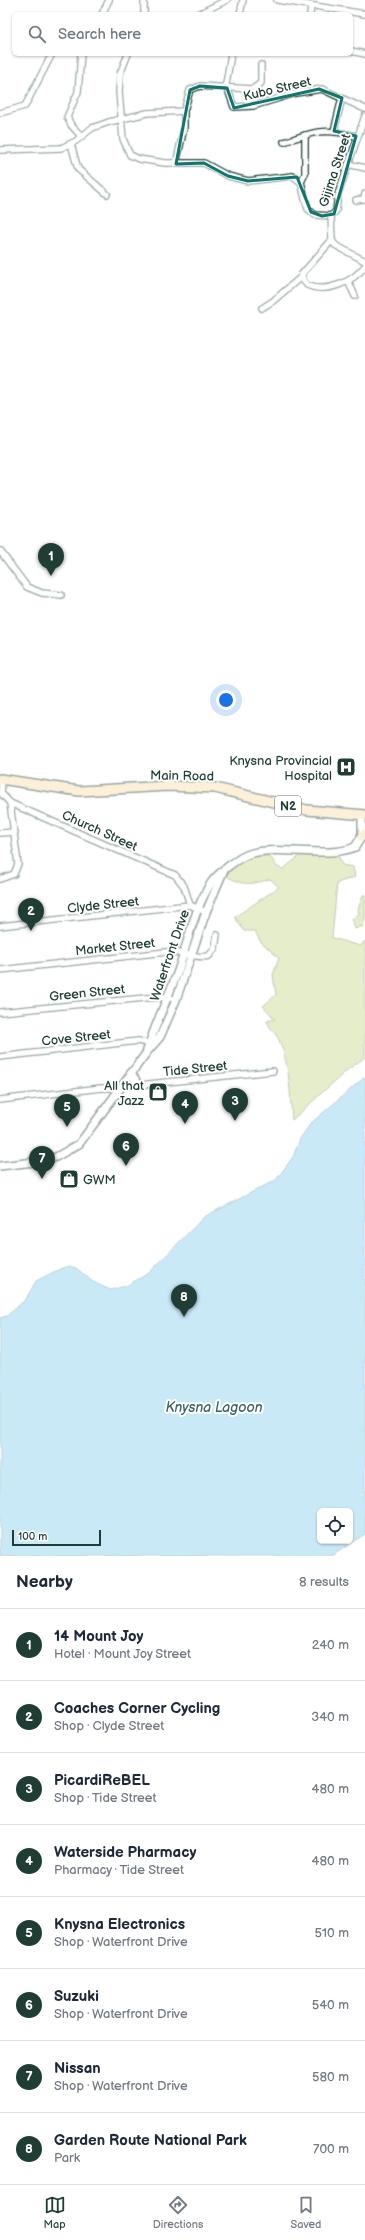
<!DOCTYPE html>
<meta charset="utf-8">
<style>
body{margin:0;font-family:"Balsamiq Sans",sans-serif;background:#f6f6f7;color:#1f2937}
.controls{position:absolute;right:12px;bottom:12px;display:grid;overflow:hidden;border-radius:6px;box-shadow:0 1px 3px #0004}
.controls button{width:36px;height:36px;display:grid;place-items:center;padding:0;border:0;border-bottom:1px solid #e0e1e3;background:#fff;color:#1f2937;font:20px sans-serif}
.scale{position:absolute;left:12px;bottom:10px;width:89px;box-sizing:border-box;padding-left:4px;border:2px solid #1f3d34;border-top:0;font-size:11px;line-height:14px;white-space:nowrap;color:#1f3d34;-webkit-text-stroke:3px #fff;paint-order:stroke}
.you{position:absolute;left:226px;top:700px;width:14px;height:14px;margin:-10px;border:3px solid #fff;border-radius:50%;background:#1a73e8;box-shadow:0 0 0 6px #1a73e833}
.badge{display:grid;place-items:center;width:26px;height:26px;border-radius:50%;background:#1f3d34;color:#fff;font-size:13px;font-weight:700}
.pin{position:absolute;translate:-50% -33px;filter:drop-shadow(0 1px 2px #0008)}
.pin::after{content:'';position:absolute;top:21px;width:14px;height:12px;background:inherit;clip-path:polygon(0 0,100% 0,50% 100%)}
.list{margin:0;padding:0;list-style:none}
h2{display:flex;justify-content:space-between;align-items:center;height:52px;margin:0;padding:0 16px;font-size:17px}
h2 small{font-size:13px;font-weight:400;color:#747a83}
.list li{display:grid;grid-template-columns:26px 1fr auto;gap:12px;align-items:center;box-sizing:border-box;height:72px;padding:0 16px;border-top:1px solid #e0e1e3}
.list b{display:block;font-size:15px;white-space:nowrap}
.list p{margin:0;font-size:13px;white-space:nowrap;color:#747a83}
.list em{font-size:13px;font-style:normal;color:#747a83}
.icon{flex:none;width:22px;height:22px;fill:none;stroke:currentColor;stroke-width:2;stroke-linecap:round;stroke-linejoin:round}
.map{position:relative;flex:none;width:365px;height:1556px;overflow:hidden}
.search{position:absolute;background:#fff;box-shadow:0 1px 3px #0004;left:12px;right:12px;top:12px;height:44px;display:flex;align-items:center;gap:10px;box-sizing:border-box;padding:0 14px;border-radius:6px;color:#747a83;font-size:15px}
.sheet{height:628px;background:#fff}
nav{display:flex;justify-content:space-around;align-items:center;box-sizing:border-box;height:56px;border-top:1px solid #e0e1e3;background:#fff;font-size:11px;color:#747a83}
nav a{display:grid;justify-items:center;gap:2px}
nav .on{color:#1f3d34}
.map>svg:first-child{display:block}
.green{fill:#c8d88d;stroke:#748a60}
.water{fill:#8bcfec;stroke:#6095a2;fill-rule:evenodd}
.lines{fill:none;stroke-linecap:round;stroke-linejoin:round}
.minor-casing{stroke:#1f3d34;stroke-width:8}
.tertiary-casing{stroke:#1f3d34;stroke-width:10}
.trunk-casing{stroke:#1f3d34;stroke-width:12}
.minor{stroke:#fff;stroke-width:5.5}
.tertiary{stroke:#fff;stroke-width:7}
.trunk{stroke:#f8deab;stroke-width:9}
.marked{fill:none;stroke:#0f766e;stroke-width:3;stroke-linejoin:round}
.labels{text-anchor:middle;stroke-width:4;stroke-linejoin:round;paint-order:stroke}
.shield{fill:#fff;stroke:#627771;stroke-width:1}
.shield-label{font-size:12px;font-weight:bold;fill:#1f3d34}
.street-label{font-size:13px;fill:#1f3d34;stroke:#fff}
.poi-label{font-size:13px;fill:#1f3d34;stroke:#fff;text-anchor:end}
.water-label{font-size:14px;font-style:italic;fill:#3a6262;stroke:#fff}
</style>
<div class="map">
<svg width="365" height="1556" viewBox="0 0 365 1556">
<rect width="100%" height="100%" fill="#fff"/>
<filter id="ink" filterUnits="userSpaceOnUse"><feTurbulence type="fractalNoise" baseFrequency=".025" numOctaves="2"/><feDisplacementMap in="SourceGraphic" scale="8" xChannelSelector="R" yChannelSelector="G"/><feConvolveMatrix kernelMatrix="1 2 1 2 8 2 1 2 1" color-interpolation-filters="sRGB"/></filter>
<g filter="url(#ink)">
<g class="green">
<path d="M301 855 339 857 342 865 353 867 355 877 337 883 332 938 360 946 365 941V1057L346 1071 292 1120C290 1093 290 1065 279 1040 276 1033 269 1028 267 1021L275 1019 263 1006 276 995 273 975 279 958 260 941 255 931H244L235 917 279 887 270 879C250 885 245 886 226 876 238 859 250 855 270 856L277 867 283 869Z"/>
<polygon points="363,895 365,895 365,918 363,926 355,929 352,919 359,914 358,909"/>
</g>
<path class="water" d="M365 1077V1534L332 1556H0V1318L7 1316 26 1299 36 1281 62 1268 69 1266 76 1268 93 1282 110 1290 126 1286 149 1273 204 1217 276 1180 293 1157 300 1139 310 1124ZM320 1511H350V1541H320Z"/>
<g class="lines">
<g class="minor-casing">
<g id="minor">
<polyline points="144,0 144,14"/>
<polyline points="277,0 365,14"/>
<polyline points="102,14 109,0"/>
<polyline points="198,14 227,0"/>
<polyline points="240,14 243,0"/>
<polyline points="310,14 311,6"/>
<polyline points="351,51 365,54"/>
<polyline points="81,54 78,92 67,117 71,125 81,136"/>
<polyline points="128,54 120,74 119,92 123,139 130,155 139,159 165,163 204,163 228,176 248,181 293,176 301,182"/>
<polyline points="231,54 226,84 234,107 253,106 296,93 322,89 365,109"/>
<polyline points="0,113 25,106 52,54"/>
<polyline points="334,131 342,98"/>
<polyline points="305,135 305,174 301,182 306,203 308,209 315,215 331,216"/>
<path d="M284 142C315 131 324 128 356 136"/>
<polyline points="71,144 78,169 107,194"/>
<polyline points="0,150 61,148 76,141 92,128 109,122 147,113 184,111"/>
<polyline points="176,164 184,128 184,111 190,90 200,86 253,89 261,83 261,65"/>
<polyline points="348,164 365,168"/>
<polyline points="356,200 364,199 365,194"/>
<polyline points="331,216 336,211 338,194 365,116"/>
<polyline points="331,216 332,240 335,245 365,261"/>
<path d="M332 240 302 274 303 280 307 285C326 294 353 282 365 266"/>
<polyline points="348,281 355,296"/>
<polyline points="262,308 273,301 301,277"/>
<polyline points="0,551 27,587 42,593 61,595"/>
<polyline points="2,779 1,793 10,803 175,875 184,886 190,905"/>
<polyline points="0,833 15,832"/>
<polyline points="0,879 14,874 18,864 10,803"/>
<polyline points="0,926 190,905 206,912"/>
<path d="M0 970 166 952C181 951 195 959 209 956L215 948 217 935"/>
<polyline points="0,1012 145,998 168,997 176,1000"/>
<polyline points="0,1057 138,1041 152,1044"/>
<polyline points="120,1087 273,1071"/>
<polyline points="0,1100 101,1088 112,1088 117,1091"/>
</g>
</g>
<g class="tertiary-casing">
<g id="tertiary">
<path d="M147 1050C156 1023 168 997 178 971 188 942 194 909 211 883 218 873 240 856 252 853 283 845 327 859 355 847L362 836V815"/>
<polyline points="131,1073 139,1085"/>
<polyline points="0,1166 43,1161 56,1157 79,1144 147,1052 160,1037 176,1000 206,912 223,872"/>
</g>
</g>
<g class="trunk-casing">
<g id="trunk">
<polyline points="0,779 79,791 168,786 215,788 307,810 365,815"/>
<polyline points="362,836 365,834"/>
</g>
</g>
<use href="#minor" class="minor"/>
<use href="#tertiary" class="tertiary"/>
<use href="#trunk" class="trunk"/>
</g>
</g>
<path d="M0 0H365V1556H0ZM200 86 227 88 234 108 319 89 342 98 334 131 356 136 334 214 322 216 311 212 297 177 248 181 228 176 204 163 176 164 190 90Z" fill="#fff" fill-opacity=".55" fill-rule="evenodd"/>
<path class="marked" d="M200 86 227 88 234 108 319 89 342 98 334 131 356 136 334 214 322 216 311 212 297 177 248 181 228 176 204 163 176 164 190 90Z"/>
<defs>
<g id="hospital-square" transform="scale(1)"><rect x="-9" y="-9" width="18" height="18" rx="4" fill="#1f3d34" stroke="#fff"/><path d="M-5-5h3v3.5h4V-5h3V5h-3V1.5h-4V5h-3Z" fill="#fff"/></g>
<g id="shop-square" transform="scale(1)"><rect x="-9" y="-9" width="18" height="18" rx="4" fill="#1f3d34" stroke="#fff"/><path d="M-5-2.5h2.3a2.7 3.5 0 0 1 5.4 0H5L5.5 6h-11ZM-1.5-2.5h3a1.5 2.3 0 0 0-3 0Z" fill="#fff"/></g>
</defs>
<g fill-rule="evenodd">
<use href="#hospital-square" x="346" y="767"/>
<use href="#shop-square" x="158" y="1092"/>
<use href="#shop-square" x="69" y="1179"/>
</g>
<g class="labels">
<rect class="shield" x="275" y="796" width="26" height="20" rx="3"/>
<g class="shield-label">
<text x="288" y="810">N2</text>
</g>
<g class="street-label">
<text transform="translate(277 88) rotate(-13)" y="5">Kubo Street</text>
<text transform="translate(334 170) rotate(-72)" y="5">Gijima Street</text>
<text transform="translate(182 775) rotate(1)" y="5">Main Road</text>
<text transform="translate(100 830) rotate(24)" y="5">Church Street</text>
<text transform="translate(103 904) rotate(-6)" y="5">Clyde Street</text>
<text transform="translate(115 946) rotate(-6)" y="5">Market Street</text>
<text transform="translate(169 955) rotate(-71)" y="5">Waterfront Drive</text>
<text transform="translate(87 992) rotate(-6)" y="5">Green Street</text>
<text transform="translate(76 1037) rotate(-6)" y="5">Cove Street</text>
<text transform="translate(195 1068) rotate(-6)" y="5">Tide Street</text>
</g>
<g class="poi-label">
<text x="332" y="765">Knysna Provincial<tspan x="332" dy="15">Hospital</tspan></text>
<text x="144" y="1090">All that<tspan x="144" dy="15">Jazz</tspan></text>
<text x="83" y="1184" text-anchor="start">GWM</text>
</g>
<g class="water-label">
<text x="214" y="1412">Knysna Lagoon</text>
</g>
</g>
</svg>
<div class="controls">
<button><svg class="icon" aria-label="locate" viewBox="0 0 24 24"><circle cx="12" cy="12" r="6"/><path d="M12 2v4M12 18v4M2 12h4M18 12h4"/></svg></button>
</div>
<div class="scale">100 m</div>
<div class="you"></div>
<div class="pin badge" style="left:51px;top:576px">1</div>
<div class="pin badge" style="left:31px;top:931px">2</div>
<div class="pin badge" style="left:235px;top:1121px">3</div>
<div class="pin badge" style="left:185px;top:1124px">4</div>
<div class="pin badge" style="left:67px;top:1127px">5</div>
<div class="pin badge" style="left:126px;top:1166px">6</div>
<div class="pin badge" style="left:42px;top:1179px">7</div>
<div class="pin badge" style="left:184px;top:1317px">8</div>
<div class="search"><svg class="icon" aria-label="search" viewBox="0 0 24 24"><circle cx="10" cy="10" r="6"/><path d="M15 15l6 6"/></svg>Search here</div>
</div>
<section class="sheet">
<h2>Nearby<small>8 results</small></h2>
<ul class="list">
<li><span class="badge">1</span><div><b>14 Mount Joy</b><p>Hotel · Mount Joy Street</p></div><em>240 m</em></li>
<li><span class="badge">2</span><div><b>Coaches Corner Cycling</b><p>Shop · Clyde Street</p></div><em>340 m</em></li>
<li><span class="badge">3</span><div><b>PicardiReBEL</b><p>Shop · Tide Street</p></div><em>480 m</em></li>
<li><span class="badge">4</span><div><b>Waterside Pharmacy</b><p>Pharmacy · Tide Street</p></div><em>480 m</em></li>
<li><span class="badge">5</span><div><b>Knysna Electronics</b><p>Shop · Waterfront Drive</p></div><em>510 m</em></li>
<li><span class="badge">6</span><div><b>Suzuki</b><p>Shop · Waterfront Drive</p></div><em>540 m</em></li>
<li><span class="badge">7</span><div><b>Nissan</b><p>Shop · Waterfront Drive</p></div><em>580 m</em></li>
<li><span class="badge">8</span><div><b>Garden Route National Park</b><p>Park</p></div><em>700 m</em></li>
</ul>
</section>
<nav>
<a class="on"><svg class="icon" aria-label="map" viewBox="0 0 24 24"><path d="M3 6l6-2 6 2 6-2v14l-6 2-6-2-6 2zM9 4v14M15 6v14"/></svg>Map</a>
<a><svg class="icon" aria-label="directions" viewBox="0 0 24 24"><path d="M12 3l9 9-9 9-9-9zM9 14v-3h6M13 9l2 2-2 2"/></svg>Directions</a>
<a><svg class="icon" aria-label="saved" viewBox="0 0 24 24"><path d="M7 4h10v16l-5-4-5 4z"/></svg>Saved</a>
</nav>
